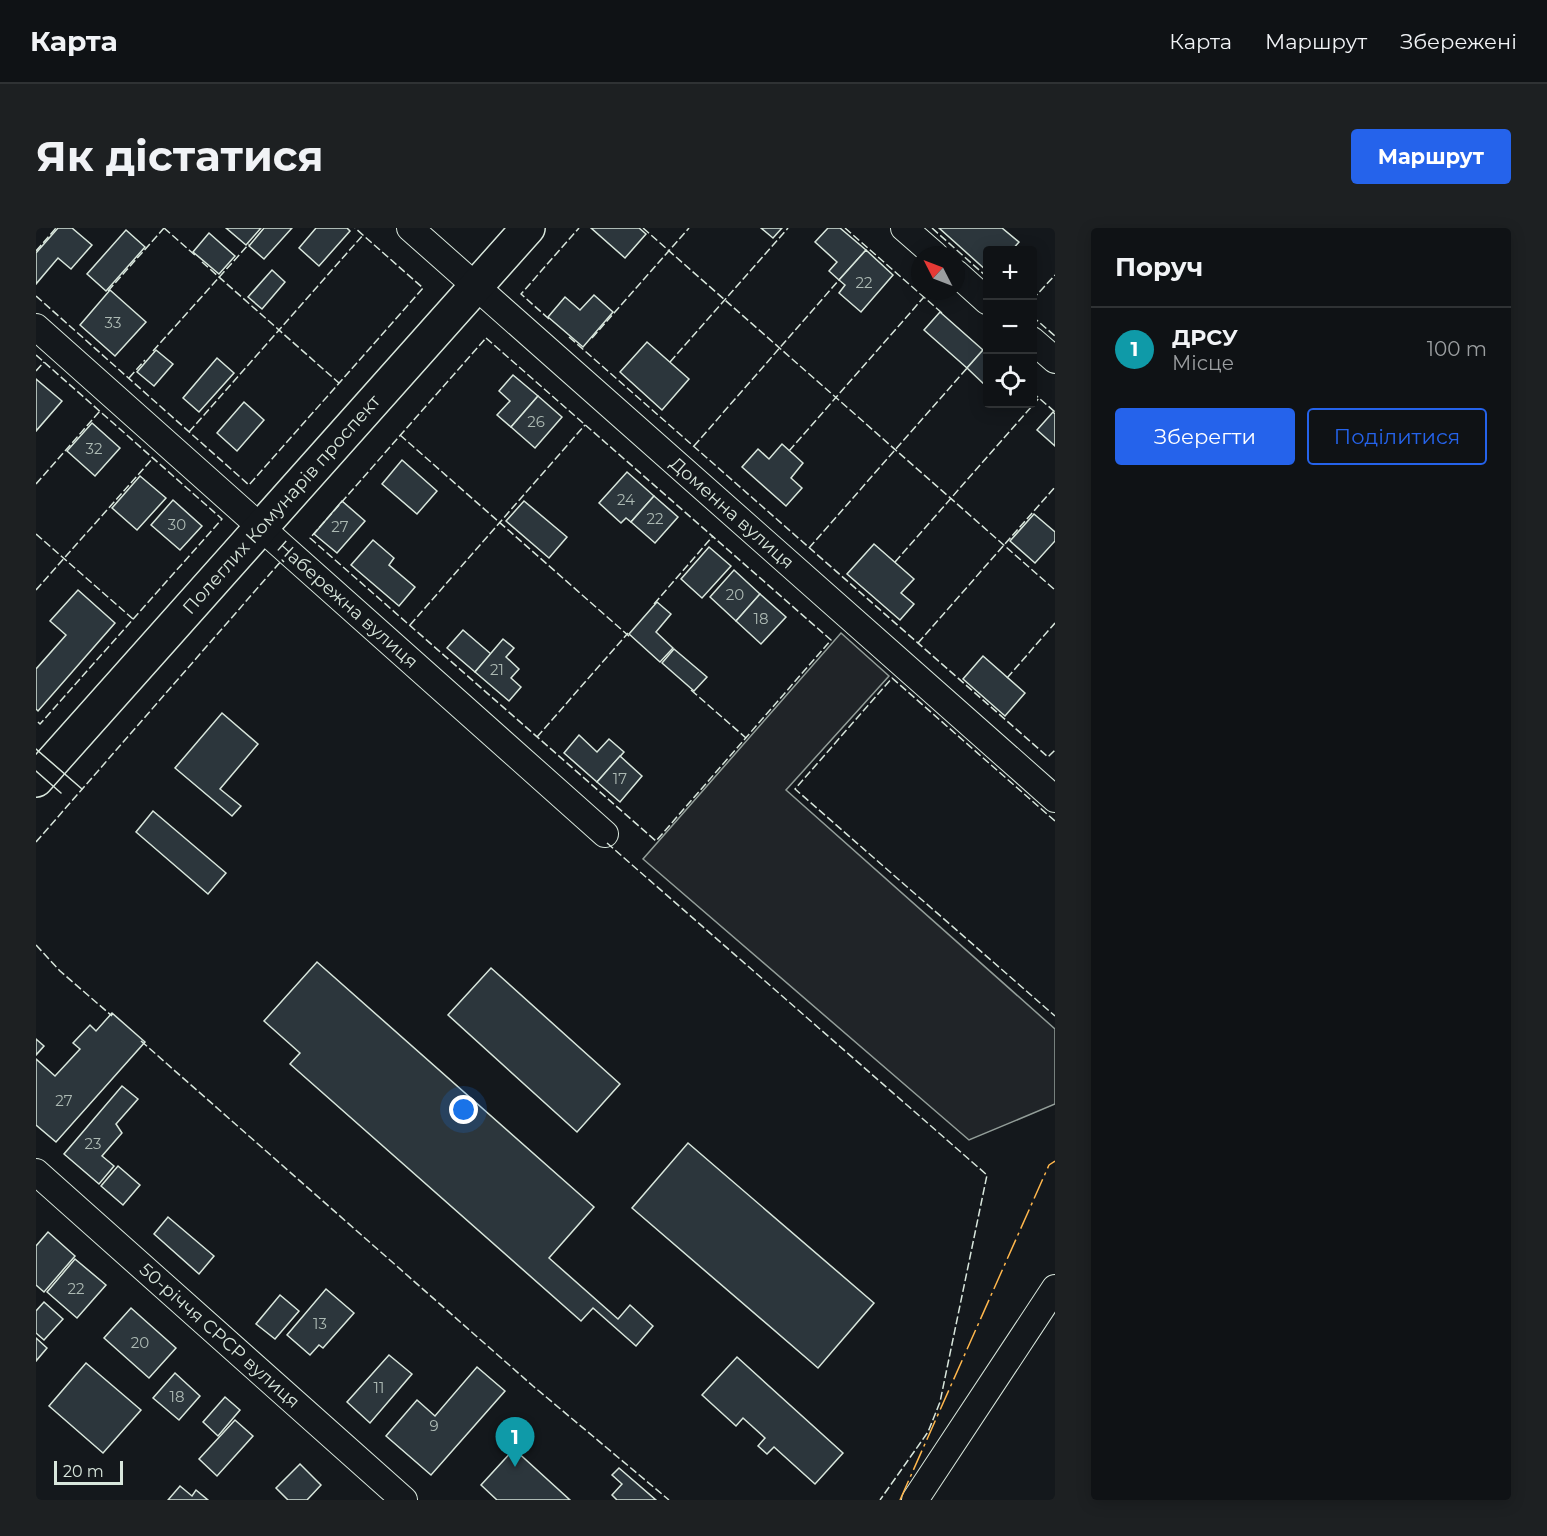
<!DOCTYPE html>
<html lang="uk">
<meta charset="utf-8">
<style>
body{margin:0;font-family:Montserrat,sans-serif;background:#1d2022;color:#f1f3f6}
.controls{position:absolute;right:18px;top:18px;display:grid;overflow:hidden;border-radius:6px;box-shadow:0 3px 15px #0003}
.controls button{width:54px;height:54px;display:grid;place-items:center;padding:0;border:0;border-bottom:2px solid #2f3234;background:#0f1215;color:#f1f3f6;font:30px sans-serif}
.compass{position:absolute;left:875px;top:18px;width:54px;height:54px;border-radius:50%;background:#0f1215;box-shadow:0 3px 15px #0003;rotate:312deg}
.scale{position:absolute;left:18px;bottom:15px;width:69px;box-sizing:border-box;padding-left:6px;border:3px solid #d8e6dc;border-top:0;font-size:16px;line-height:21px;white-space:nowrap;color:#d8e6dc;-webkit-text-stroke:4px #14181c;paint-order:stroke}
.you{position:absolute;left:428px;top:882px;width:21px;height:21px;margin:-15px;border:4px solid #fff;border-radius:50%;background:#1a73e8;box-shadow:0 0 0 9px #1a73e833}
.badge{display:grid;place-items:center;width:39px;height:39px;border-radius:50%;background:#2563eb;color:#fff;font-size:20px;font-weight:700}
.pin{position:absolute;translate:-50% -50px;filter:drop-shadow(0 2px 3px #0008)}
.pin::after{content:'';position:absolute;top:32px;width:21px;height:18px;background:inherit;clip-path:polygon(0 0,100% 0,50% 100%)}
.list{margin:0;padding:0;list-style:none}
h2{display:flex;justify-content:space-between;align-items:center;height:78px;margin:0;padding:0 24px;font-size:26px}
h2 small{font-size:20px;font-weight:400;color:#9b9ea0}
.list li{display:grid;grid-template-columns:39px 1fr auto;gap:18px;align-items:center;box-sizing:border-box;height:84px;padding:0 24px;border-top:2px solid #2f3234}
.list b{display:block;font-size:22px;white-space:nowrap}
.list p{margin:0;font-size:20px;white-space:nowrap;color:#9b9ea0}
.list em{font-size:20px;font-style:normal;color:#9b9ea0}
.actions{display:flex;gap:12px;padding:18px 24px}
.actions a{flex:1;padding:14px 0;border:2px solid #2563eb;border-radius:6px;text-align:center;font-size:21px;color:#2563eb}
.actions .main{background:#2563eb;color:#fff}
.icon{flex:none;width:33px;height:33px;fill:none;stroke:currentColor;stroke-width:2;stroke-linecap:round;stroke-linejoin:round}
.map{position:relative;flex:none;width:1019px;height:1272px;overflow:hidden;border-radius:6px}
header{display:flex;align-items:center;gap:36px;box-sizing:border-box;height:84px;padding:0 30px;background:#0f1215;border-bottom:2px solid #2f3234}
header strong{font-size:28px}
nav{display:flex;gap:33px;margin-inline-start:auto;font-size:21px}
.intro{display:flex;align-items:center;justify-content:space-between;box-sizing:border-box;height:144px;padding:0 36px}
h1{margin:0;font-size:42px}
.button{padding:15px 27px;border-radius:6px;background:#2563eb;color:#fff;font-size:21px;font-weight:700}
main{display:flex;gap:36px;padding:0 36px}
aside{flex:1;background:#0f1215;border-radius:6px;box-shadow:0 3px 15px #0003}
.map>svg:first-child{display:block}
.green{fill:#202428;stroke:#939e99;stroke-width:1.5}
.building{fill:#2c363c;stroke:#d8e6dc;stroke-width:1.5}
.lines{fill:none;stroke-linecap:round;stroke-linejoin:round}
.minor-casing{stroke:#d8e6dc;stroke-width:28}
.major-casing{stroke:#d8e6dc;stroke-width:36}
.minor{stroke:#14181c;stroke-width:26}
.major{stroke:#14181c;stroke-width:33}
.tram{stroke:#d8e6dc;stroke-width:1.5}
.fence{stroke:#d8e6dc;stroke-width:1.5;stroke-dasharray:8 3;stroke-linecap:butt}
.power{stroke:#ffb74d;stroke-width:1.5;stroke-dasharray:21 4.5 3 4.5;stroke-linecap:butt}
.labels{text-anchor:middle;stroke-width:4.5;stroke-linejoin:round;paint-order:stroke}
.number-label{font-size:15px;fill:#adbab4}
.street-label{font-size:18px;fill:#d8e6dc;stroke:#14181c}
</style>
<header>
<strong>Карта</strong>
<nav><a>Карта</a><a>Маршрут</a><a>Збережені</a></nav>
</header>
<div class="intro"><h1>Як дістатися</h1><a class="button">Маршрут</a></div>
<main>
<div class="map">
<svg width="1019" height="1272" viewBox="0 0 1019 1272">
<rect width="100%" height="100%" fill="#14181c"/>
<polygon class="green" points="805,405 853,448 750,562 1019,801 1019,876 933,912 607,631"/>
<g class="building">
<polygon points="22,0 36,0 56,17 35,41 22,30 0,56 0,25"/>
<polygon points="190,0 225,0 210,17"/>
<polygon points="228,0 256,0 228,31 213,18"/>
<polygon points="280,0 311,0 314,3 283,38 263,20"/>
<polygon points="555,0 603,0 610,6 589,30"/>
<polygon points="725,0 746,0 737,10"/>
<polygon points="792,0 804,0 830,22 803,52 793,43 801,34 779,14"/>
<polygon points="903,0 966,0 983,14 976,22 951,22 951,43"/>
<polygon points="90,2 109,19 70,63 51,46"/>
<polygon points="173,5 199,28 183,46 157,24"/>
<polygon points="830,22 857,47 825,84 803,65 809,57 803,52"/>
<polygon points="236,42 249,54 226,81 212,69"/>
<polygon points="74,62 110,94 79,128 44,97"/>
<polygon points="558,67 577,84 547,119 512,89 529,69 544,82"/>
<polygon points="904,84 947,122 931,140 888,102"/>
<polygon points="611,114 653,151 626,182 584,144"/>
<polygon points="120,122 137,136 118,158 101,144"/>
<polygon points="947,122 951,126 951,159 931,140"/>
<polygon points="181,130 198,145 163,184 147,170"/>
<polygon points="477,147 502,168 475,199 461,187 474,173 463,163"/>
<polygon points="0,151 26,173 0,203"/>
<polygon points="502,168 526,189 499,220 475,199"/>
<polygon points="208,174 228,192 201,223 181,205"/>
<polygon points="1017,184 1019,186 1019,218 1001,202"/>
<polygon points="56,195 84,220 59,248 31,223"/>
<polygon points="746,216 767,235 755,250 766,260 750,278 706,239 722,221 733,231"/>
<polygon points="366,232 401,263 381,286 346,256"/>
<polygon points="591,244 618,268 595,294 590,290 585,295 563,275"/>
<polygon points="104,248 130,270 101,302 76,280"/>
<polygon points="618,268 642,289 619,315 595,294"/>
<polygon points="137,272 166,298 144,322 115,297"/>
<polygon points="306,273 329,293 301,325 278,306"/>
<polygon points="488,273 531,309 513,330 470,293"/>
<polygon points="998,286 1019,304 1019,313 999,335 974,313"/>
<polygon points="337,312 358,330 353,337 379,359 363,378 315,337"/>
<polygon points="838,316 878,351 865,365 878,376 864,392 811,346"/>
<polygon points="673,319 695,338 666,370 645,351"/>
<polygon points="698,342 724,366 700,393 674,369"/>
<polygon points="42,362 79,395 2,483 0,481 0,441 30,407 14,393"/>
<polygon points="724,366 750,389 725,416 700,393"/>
<polygon points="621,374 635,386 620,404 637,420 624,434 593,406"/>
<polygon points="427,402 455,426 439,444 411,420"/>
<polygon points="467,411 478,420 470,429 483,441 475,450 485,459 473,473 439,444"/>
<polygon points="638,421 671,449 658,463 626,435"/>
<polygon points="947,428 989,465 969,488 927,451"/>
<polygon points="186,485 222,516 184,561 205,578 196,588 139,540"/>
<polygon points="543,507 561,524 573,511 588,524 561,554 528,525"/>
<polygon points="584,528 606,548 584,574 561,554"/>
<polygon points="117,583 190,645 172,666 100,604"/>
<polygon points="281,734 558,979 513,1030 582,1091 594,1077 617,1098 600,1118 557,1080 545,1093 254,836 264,825 228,793"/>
<polygon points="455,740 584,856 541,904 412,787"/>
<polygon points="76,785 109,814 20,914 0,897 0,831 19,848 44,821 37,815 54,797 60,803"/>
<polygon points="0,811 8,818 0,827"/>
<polygon points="86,858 102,871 80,896 86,905 66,928 78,938 63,956 28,926"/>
<polygon points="652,915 838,1075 782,1140 596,980"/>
<polygon points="82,938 104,957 87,977 65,958"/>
<polygon points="132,989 178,1028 163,1046 118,1006"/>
<polygon points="12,1004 39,1028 8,1064 0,1057 0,1018"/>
<polygon points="39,1031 70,1057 41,1090 11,1064"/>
<polygon points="290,1061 318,1085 287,1120 283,1117 274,1127 251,1107"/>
<polygon points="244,1067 263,1083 239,1111 220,1096"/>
<polygon points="8,1074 27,1091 8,1112 0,1105 0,1083"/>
<polygon points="95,1080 140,1120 113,1150 68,1110"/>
<polygon points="0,1110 11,1120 0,1133"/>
<polygon points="353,1127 376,1146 334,1195 311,1174"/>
<polygon points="701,1129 807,1225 779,1256 738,1219 731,1226 722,1218 729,1210 707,1190 700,1198 666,1167"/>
<polygon points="50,1135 105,1182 67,1225 13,1178"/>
<polygon points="441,1139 469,1163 395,1247 350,1208 381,1172 399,1188"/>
<polygon points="139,1145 164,1168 143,1192 117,1170"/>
<polygon points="189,1169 204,1182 182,1208 167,1194"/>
<polygon points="199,1192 217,1208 181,1248 163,1231"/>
<polygon points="478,1221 534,1272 461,1272 445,1257"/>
<polygon points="264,1236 285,1257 271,1272 252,1272 240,1260"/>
<polygon points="583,1240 620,1272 581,1272 576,1267 586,1256 576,1247"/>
<polygon points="144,1258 156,1268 160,1262 172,1272 132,1272"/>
</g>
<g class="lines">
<g class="minor-casing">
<g id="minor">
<path id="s1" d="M374 0 1019 571"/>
<polyline points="868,0 899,27"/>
<polyline points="920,45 951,73"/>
<path id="s2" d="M0 99 569 606"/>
<polyline points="996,112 1019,132"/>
<path id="s3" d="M0 944 368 1272"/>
<polyline points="879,1272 1019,1060"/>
</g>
</g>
<g class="major-casing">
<g id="major">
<path id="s4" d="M0 552 492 0"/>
</g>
</g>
<use href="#minor" class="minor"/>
<use href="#major" class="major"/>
<g class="tram">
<polyline points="0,521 46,561"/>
<polyline points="0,543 25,565"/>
</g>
<g class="fence">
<polyline points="128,0 160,28"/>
<polyline points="607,0 1019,362"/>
<polyline points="809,0 906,85"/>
<polyline points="896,0 951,49"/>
<polyline points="0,23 20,0"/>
<polyline points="166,34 303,155"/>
<polyline points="72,63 128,0"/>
<polyline points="0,68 213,257 387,60 319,0"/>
<polyline points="996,72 1019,47"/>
<polyline points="996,88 1019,108"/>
<polyline points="513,91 485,66 543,0"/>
<polyline points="533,109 1012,529 1019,522"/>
<polygon points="450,110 795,412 620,613 274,310"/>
<polyline points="556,110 653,0"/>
<polyline points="117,123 213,16"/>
<polyline points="0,127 186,291 4,496 0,492"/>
<polyline points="634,134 752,0"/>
<polyline points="0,143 8,134"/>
<polyline points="93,150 109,132"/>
<polyline points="996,164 1019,184"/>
<polyline points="153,204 327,7"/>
<polyline points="364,207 594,409"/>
<polyline points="658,218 803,52"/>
<polyline points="753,223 888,69"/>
<polyline points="0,256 64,183"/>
<polyline points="0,306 97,391"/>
<polyline points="773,320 931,140"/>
<polyline points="859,334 1003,170"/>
<polyline points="0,362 117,230"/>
<polyline points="618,376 677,308"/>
<polyline points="374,397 549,197"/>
<polyline points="882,415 1019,259"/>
<polyline points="971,450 1019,395"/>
<polyline points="655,462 710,510"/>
<polyline points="501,509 592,405"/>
<polyline points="1019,593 856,450 759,561 1019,788"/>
<polyline points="0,614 246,332 248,334"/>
<polyline points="571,615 951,947 904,1174 892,1204 844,1272"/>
<polyline points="0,717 24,743 76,788"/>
<polyline points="105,813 497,1158 633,1272"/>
</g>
<polyline class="power" points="864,1272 1013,937 1019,933"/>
</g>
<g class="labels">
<g class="number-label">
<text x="828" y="60">22</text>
<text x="77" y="100">33</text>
<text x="500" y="199">26</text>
<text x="58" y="226">32</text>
<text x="590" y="277">24</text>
<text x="619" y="296">22</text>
<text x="141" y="302">30</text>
<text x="304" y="304">27</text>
<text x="699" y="372">20</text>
<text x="725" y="396">18</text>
<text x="461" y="447">21</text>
<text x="584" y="556">17</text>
<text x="28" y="878">27</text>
<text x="57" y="921">23</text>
<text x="40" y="1066">22</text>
<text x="284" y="1101">13</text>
<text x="104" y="1120">20</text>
<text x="343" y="1165">11</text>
<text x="141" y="1174">18</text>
<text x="398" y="1203">9</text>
</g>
<g class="street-label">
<text dy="6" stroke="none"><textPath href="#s4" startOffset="369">Полеглих Комунарів проспект</textPath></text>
<text dy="6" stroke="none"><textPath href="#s1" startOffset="430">Доменна вулиця</textPath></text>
<text dy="6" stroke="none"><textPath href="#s2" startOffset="417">Набережна вулиця</textPath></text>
<text dy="6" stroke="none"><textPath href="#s3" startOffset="246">50-річчя СРСР вулиця</textPath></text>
</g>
</g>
</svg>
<div class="controls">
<button>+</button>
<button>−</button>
<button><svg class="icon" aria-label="locate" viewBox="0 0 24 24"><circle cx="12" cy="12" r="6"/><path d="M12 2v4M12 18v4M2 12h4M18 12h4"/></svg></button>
</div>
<svg class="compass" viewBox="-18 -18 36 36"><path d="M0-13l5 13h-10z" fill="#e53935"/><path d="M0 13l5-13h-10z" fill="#9b9ea0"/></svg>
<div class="scale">20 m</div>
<div class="you"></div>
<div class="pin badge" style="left:479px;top:1239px;background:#0f9aa8">1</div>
</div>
<aside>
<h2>Поруч<small></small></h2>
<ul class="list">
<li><span class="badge" style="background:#0f9aa8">1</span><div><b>ДРСУ</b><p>Місце</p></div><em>100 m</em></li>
</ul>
<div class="actions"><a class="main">Зберегти</a><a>Поділитися</a></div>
</aside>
</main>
